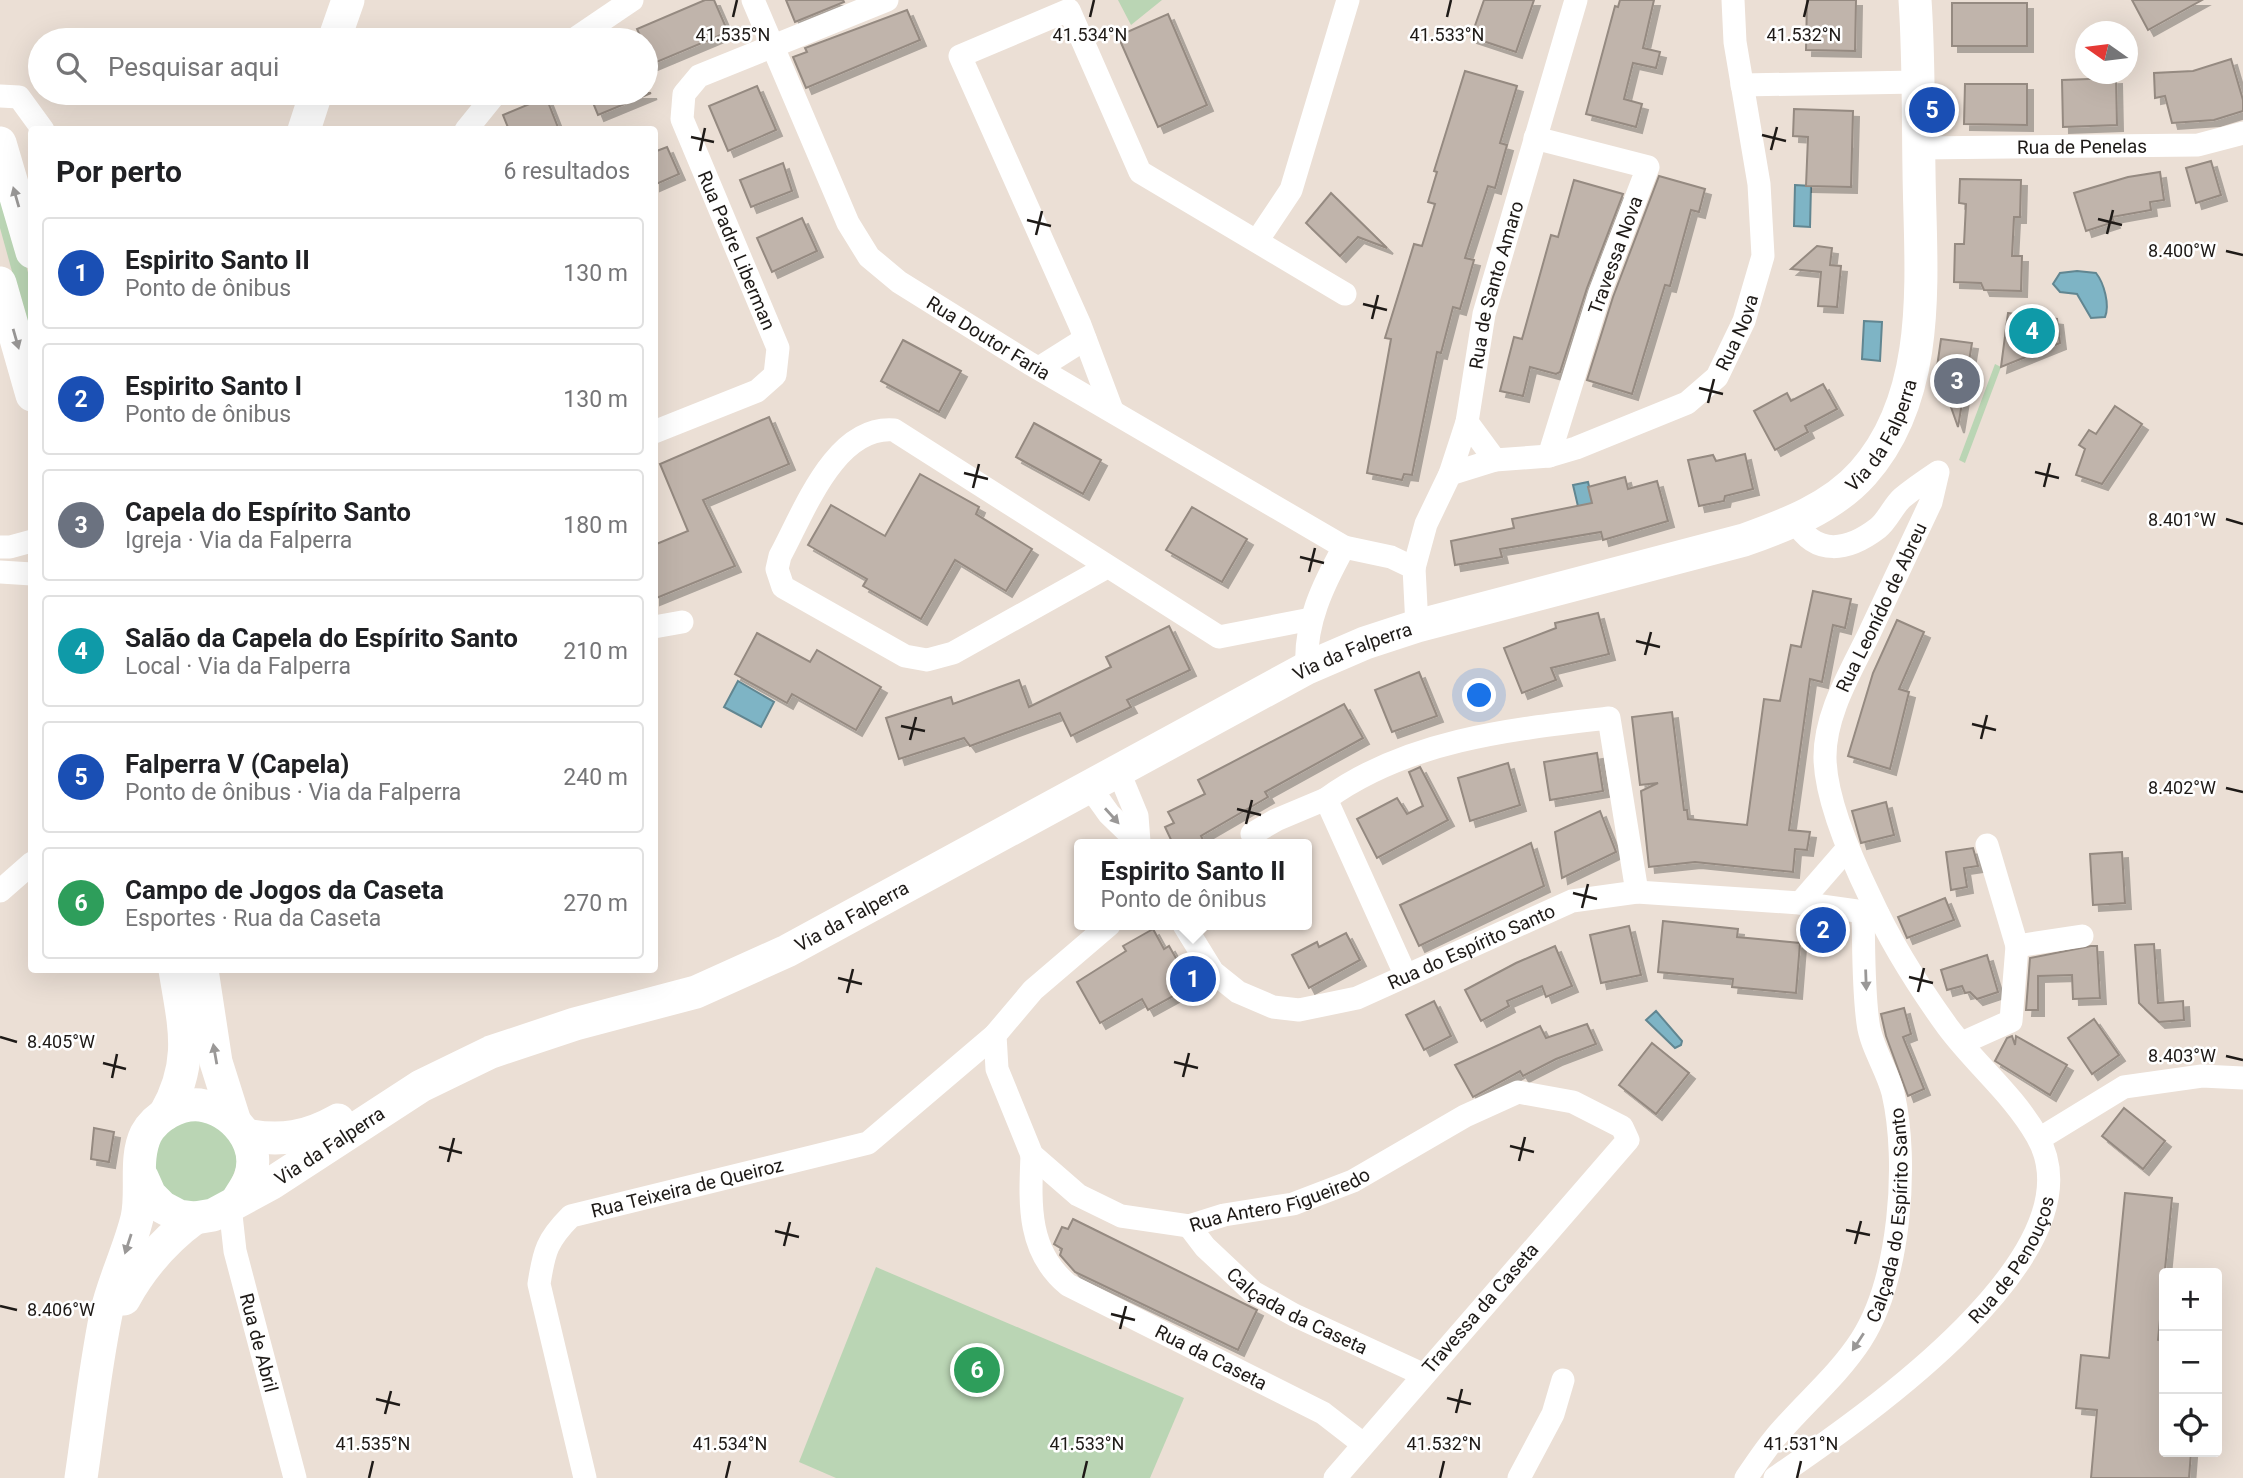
<!DOCTYPE html>
<html lang="pt">
<meta charset="utf-8">
<style>
body{margin:0;font-family:Roboto,sans-serif;background:#f6f6f6;color:#202124}
.controls{position:absolute;right:21px;bottom:21px;display:grid;overflow:hidden;border-radius:7px;box-shadow:0 7px 28px #0002}
.controls button{width:63px;height:63px;display:grid;place-items:center;padding:0;border:0;border-bottom:2px solid #e0e0e0;background:#fff;color:#202124;font:35px sans-serif}
.compass{position:absolute;left:2075px;top:21px;width:63px;height:63px;border-radius:50%;background:#fff;box-shadow:0 7px 28px #0002;rotate:284deg}
.you{position:absolute;left:1480px;top:696px;width:24px;height:24px;margin:-18px;border:5px solid #fff;border-radius:50%;background:#1a73e8;box-shadow:0 0 0 10px #1a73e833}
.badge{display:grid;place-items:center;width:46px;height:46px;border-radius:50%;background:#0f766e;color:#fff;font-size:23px;font-weight:700}
.pin{position:absolute;translate:-50% -50%;border:4px solid #fff;box-shadow:0 2px 7px #0006}
.popup{position:absolute;left:1074px;top:839px;width:238px;height:91px;box-sizing:border-box;display:grid;place-content:center;border-radius:7px;background:#fff;filter:drop-shadow(0 2px 5px #0005);font-size:23px;white-space:nowrap;color:#757577}
.popup b{font-size:26px;color:#202124}
.popup::after{content:'';position:absolute;left:50%;top:100%;margin-left:-14px;border:14px solid transparent;border-top-color:#fff}
.list{margin:0;padding:0;list-style:none}
h2{display:flex;justify-content:space-between;align-items:center;height:91px;margin:0;padding:0 28px;font-size:30px}
h2 small{font-size:23px;font-weight:400;color:#757577}
.list li{display:grid;grid-template-columns:46px 1fr auto;gap:21px;align-items:center;box-sizing:border-box;height:112px;margin:0 14px 14px;padding:0 14px;border:2px solid #e0e0e0;border-radius:7px}
.list b{display:block;font-size:26px;white-space:nowrap}
.list p{margin:0;font-size:23px;white-space:nowrap;color:#757577}
.list em{font-size:23px;font-style:normal;color:#757577}
.icon{flex:none;width:38px;height:38px;fill:none;stroke:currentColor;stroke-width:2;stroke-linecap:round;stroke-linejoin:round}
.map{position:relative;flex:none;width:2243px;height:1478px;overflow:hidden}
.search{position:absolute;background:#fff;box-shadow:0 7px 28px #0002;left:28px;top:28px;width:630px;height:77px;display:flex;align-items:center;gap:18px;box-sizing:border-box;padding:0 24px;border-radius:38px;color:#757577;font-size:26px}
.panel{position:absolute;background:#fff;box-shadow:0 7px 28px #0002;left:28px;top:126px;width:630px;height:847px;border-radius:7px}
.map>svg:first-child{display:block}
.green{fill:#bad5b4}
.water{fill:#7eb4c5;stroke:#618691;stroke-width:2}
.building{fill:#c0b4ab;stroke:#958a81;stroke-width:2;filter:url(#shadow)}
.lines{fill:none;stroke-linecap:round;stroke-linejoin:round}
.street{stroke:#fff;stroke-width:23}
.secondary{stroke:#fff;stroke-width:33}
.oneway{fill:#9a9897}
.ticks{fill:none;stroke:#1e1a17;stroke-width:2.5}
.labels{text-anchor:middle;stroke-width:5;stroke-linejoin:round;paint-order:stroke}
.street-label{font-size:19px;fill:#1e1a17;stroke:#fff}
.ticks-label{font-size:18px;text-anchor:middle;fill:#1e1a17;stroke:#fff;stroke-width:5;stroke-linejoin:round;paint-order:stroke}
</style>
<div class="map">
<svg width="2243" height="1478" viewBox="0 0 2243 1478">
<defs>
<filter id="shadow"><feDropShadow dx="6" dy="6" stdDeviation="0" flood-color="#0004"/></filter>
</defs>
<rect width="100%" height="100%" fill="#ebdfd5"/>
<g class="green">
<polygon points="1118,0 1162,0 1131,25"/>
<polygon points="0,174 31,283 31,340 0,228"/>
<polygon points="1995,364 2001,367 1965,463 1959,460"/>
<polygon points="209,1116 242,1152 225,1197 182,1205 156,1183 153,1144 168,1123"/>
<polygon points="876,1267 1184,1398 1150,1478 836,1478 799,1462"/>
</g>
<g class="water">
<polygon points="1795,185 1811,186 1810,227 1794,226"/>
<path d="M2077 271 2096 273C2104 283 2110 305 2105 317L2091 318 2077 294 2060 292 2053 284 2060 273Z"/>
<polygon points="1864,321 1882,322 1880,361 1862,359"/>
<polygon points="1588,482 1596,515 1581,519 1573,485"/>
<polygon points="738,681 774,702 761,727 724,707"/>
<polygon points="1656,1011 1682,1041 1681,1045 1675,1048 1646,1020"/>
</g>
<g class="building">
<polygon points="705,0 714,0 728,32 652,64 646,40 642,40 637,29"/>
<polygon points="786,0 843,0 844,2 795,22"/>
<polygon points="1484,0 1534,0 1516,52 1471,37"/>
<polygon points="1620,0 1654,0 1643,48 1660,52 1656,68 1633,63 1624,99 1642,104 1636,127 1586,114 1615,6 1618,7"/>
<polygon points="1807,0 1856,0 1855,51 1806,50"/>
<polygon points="2132,0 2202,0 2148,30"/>
<rect x="1952" y="3" width="75" height="43"/>
<polygon points="907,10 920,40 806,88 793,57 807,52 805,48"/>
<polygon points="1168,14 1207,105 1158,127 1118,36"/>
<polygon points="2231,59 2243,100 2243,111 2214,120 2172,123 2165,96 2155,98 2154,73 2193,71"/>
<polygon points="1465,71 1517,86 1500,143 1507,145 1495,188 1488,186 1465,258 1474,260 1460,309 1453,307 1441,353 1437,352 1412,475 1404,474 1402,480 1367,473 1391,339 1385,338 1414,244 1422,246 1435,204 1428,202 1437,172 1434,171"/>
<polygon points="2116,78 2117,125 2063,127 2062,80"/>
<polygon points="1965,84 2027,84 2027,125 1964,124"/>
<polygon points="757,86 776,130 728,151 709,106"/>
<polygon points="589,93 651,93 598,115"/>
<polygon points="546,97 559,130 509,130 503,115"/>
<polygon points="1794,109 1853,111 1851,187 1806,186 1808,137 1793,136"/>
<polygon points="667,147 679,174 654,185 654,152"/>
<polygon points="2211,161 2221,195 2196,203 2186,168"/>
<polygon points="783,163 792,191 751,207 740,180"/>
<polygon points="2160,172 2164,200 2150,202 2151,210 2112,217 2114,222 2086,231 2074,193 2128,177"/>
<polygon points="1659,176 1705,189 1699,212 1691,210 1670,286 1665,285 1632,394 1587,380 1613,297"/>
<polygon points="1960,179 2021,180 2020,217 2014,217 2012,256 2022,256 2021,291 1984,290 1981,283 1954,282 1955,244 1964,244 1966,204 1959,203"/>
<polygon points="1574,180 1623,194 1587,288 1560,372 1556,374 1530,367 1523,396 1500,391 1514,337 1522,339 1551,235 1558,237"/>
<polygon points="1331,193 1387,248 1358,237 1340,256 1306,223"/>
<polygon points="802,218 817,251 772,272 757,238"/>
<polygon points="1817,246 1832,248 1830,265 1841,266 1837,307 1818,306 1821,272 1791,269"/>
<polygon points="2008,313 2057,319 2060,343 2001,367"/>
<polygon points="1941,339 1972,343 1958,427 1946,393 1950,369 1937,367"/>
<polygon points="903,340 961,371 939,412 881,381"/>
<polygon points="1823,384 1837,409 1805,426 1808,432 1775,450 1754,411 1787,393 1791,401"/>
<polygon points="2115,406 2142,424 2102,484 2076,475 2085,449 2079,445 2089,430 2096,434"/>
<polygon points="769,417 789,464 703,500 735,566 654,599 654,545 688,531 660,464"/>
<polygon points="1034,423 1101,460 1083,494 1016,457"/>
<polygon points="1745,454 1753,489 1725,496 1724,501 1699,506 1688,460 1713,455 1716,461"/>
<polygon points="920,474 979,507 976,514 1032,549 1006,591 955,560 921,619 863,586 867,579 808,545 831,505 885,536"/>
<polygon points="1625,477 1628,489 1657,481 1668,521 1603,540 1601,532 1500,549 1502,557 1455,565 1451,541 1514,528 1512,519 1592,503 1588,487"/>
<polygon points="1192,507 1247,539 1222,582 1166,550"/>
<polygon points="1813,591 1851,599 1845,628 1833,625 1822,682 1810,679 1789,830 1810,832 1807,850 1795,849 1793,872 1695,862 1649,867 1641,791 1658,783 1640,785 1632,717 1672,712 1684,810 1687,810 1688,819 1747,825 1764,699 1780,701 1791,645 1801,647"/>
<polygon points="1598,613 1609,654 1551,668 1556,680 1522,693 1504,648 1556,628 1555,623"/>
<polygon points="1897,620 1924,632 1899,689 1909,692 1890,769 1848,756 1873,673"/>
<polygon points="1169,626 1190,670 1127,700 1131,707 1071,736 1060,713 970,746 964,738 899,759 886,718 951,697 953,704 1019,680 1029,707 1111,667 1106,657"/>
<polygon points="757,633 810,662 817,650 881,687 856,730 792,694 787,703 735,674"/>
<polygon points="1419,672 1437,716 1392,732 1375,690"/>
<polygon points="1344,704 1363,738 1265,792 1268,797 1201,836 1205,844 1173,844 1165,827 1174,823 1168,812 1205,794 1198,780"/>
<polygon points="1597,753 1603,791 1550,800 1544,762"/>
<polygon points="1508,763 1520,805 1470,821 1458,778"/>
<polygon points="1420,767 1448,820 1377,858 1357,819 1397,798 1407,814 1423,806 1409,772"/>
<polygon points="1886,802 1894,835 1861,843 1852,811"/>
<polygon points="1600,811 1616,852 1562,878 1555,832"/>
<polygon points="1531,843 1544,886 1419,946 1400,905"/>
<polygon points="1973,848 1978,866 1964,868 1967,887 1951,890 1946,852"/>
<polygon points="2122,852 2125,903 2093,905 2090,854"/>
<polygon points="1945,898 1954,920 1907,938 1898,917"/>
<polygon points="1663,921 1738,929 1737,937 1800,943 1796,993 1732,987 1733,979 1658,972"/>
<polygon points="1629,926 1641,975 1601,983 1590,935"/>
<polygon points="1153,929 1164,949 1169,946 1185,974 1179,977 1186,989 1148,1010 1142,999 1100,1023 1077,982 1126,951 1123,946"/>
<polygon points="1346,933 1360,960 1309,988 1292,955 1317,942 1319,947"/>
<polygon points="2154,944 2158,1003 2183,1001 2184,1020 2159,1022 2139,1003 2135,945"/>
<polygon points="1555,946 1572,986 1546,997 1542,986 1507,1001 1509,1006 1481,1021 1465,990 1516,963"/>
<polygon points="2091,946 2097,946 2100,998 2073,999 2072,975 2038,976 2038,1010 2026,1010 2030,958"/>
<polygon points="1987,955 1998,992 1977,999 1970,992 1965,993 1962,986 1947,990 1941,970"/>
<polygon points="1434,1001 1451,1036 1424,1050 1406,1015"/>
<polygon points="1904,1008 1911,1034 1903,1037 1924,1089 1908,1096 1886,1036 1881,1014"/>
<polygon points="2094,1019 2119,1055 2092,1074 2068,1038"/>
<polygon points="1587,1024 1596,1044 1556,1059 1523,1076 1520,1071 1473,1097 1455,1065 1540,1026 1546,1038"/>
<polygon points="2012,1036 2015,1045 2016,1036 2067,1065 2050,1095 1995,1061 2007,1038"/>
<polygon points="1652,1043 1689,1073 1656,1114 1619,1085"/>
<polygon points="2124,1108 2165,1141 2143,1169 2102,1136"/>
<polygon points="94,1128 114,1132 109,1162 91,1159"/>
<polygon points="2125,1193 2172,1198 2158,1340 2164,1341 2164,1452 2191,1452 2189,1478 2091,1478 2097,1410 2076,1408 2081,1355 2109,1358"/>
<polygon points="1073,1219 1257,1310 1238,1350 1075,1272 1060,1255 1062,1249 1054,1244 1062,1227 1068,1229"/>
</g>
<g class="lines">
<g class="street">
<path id="s1" d="M753 0 848 223 869 257 899 282 1029 363 1344 547C1323 585 1304 624 1307 668"/>
<polyline points="573,40 632,0"/>
<polyline points="1742,85 1917,82"/>
<polyline points="0,96 19,97 43,130"/>
<polyline points="466,130 496,93"/>
<polyline points="1535,138 1648,167 1600,292 1549,456"/>
<path id="s2" d="M1919 148 2198 145 2243 133"/>
<polyline points="1257,241 1291,190 1348,0"/>
<polyline points="1039,368 1085,339"/>
<polyline points="1112,410 1080,325 960,56 1069,10 1140,172 1345,294"/>
<path id="s3" d="M1467 422 1495 460 1549 456 1576 448 1687 403 1717 377 1744 321 1763 256 1759 184 1735 42 1733 0"/>
<polyline points="654,432 757,391 775,375 778,348 682,119 684,94 699,76 887,0"/>
<polyline points="1450,474 1495,460"/>
<polyline points="0,547 10,547 32,541"/>
<polyline points="1344,547 1391,557 1414,568 1417,626"/>
<path d="M1107 567 953 653 927 660 905 656 783 587 777 569 780 556C804 512 835 425 894 430L1219 637 1311 619"/>
<path id="s4" d="M1414 568 1426 524 1450 474 1467 422 1484 314 1576 0"/>
<polyline points="0,572 32,574"/>
<polyline points="654,627 682,622"/>
<polyline points="1118,770 1137,816 1139,842"/>
<polyline points="1089,786 1109,814 1140,844"/>
<polyline points="1252,834 1276,820 1326,799"/>
<polyline points="1987,845 2017,946"/>
<polyline points="0,891 32,863"/>
<polyline points="1800,903 1847,849"/>
<path id="s5" d="M1109 925 1033 990 995 1035 997 1069 1032 1155 1078 1195 1121 1216 1189 1226 1224 1215 1293 1204 1353 1181 1465 1116 1518 1092 1573 1102 1622 1127 1628 1140 1335 1478"/>
<path id="s6" d="M1184 925 1213 972 1238 992 1273 1007 1299 1010 1357 998 1572 901 1637 892 1800 903 1878 914"/>
<path d="M1405 974 1326 799C1407 740 1512 729 1609 718L1637 892"/>
<polyline points="1962,1043 2011,1021 2017,946 2082,936"/>
<polyline points="2039,1139 2124,1087 2202,1076 2243,1078"/>
<path id="s7" d="M1032 1155C1030 1204 1027 1251 1068 1285L1323 1413 1363 1444"/>
<path id="s8" d="M230 1206 235 1251 295 1478"/>
<path id="s9" d="M1189 1226 1205 1247 1253 1292 1294 1315 1422 1374"/>
<path id="s10" d="M585 1478 539 1284C544 1251 547 1240 571 1216L868 1143 995 1035"/>
<polyline points="1519,1478 1553,1414 1563,1380"/>
<path id="s11" d="M1746 1478C1755 1465 1764 1451 1774 1439 1802 1405 1837 1377 1861 1340 1900 1279 1909 1163 1893 1093 1887 1069 1871 1047 1868 1023 1863 987 1864 949 1863 912"/>
<path id="s12" d="M1775 1478C1855 1423 2105 1254 2037 1136 2013 1094 1975 1064 1947 1026 1919 987 1891 943 1871 899 1853 862 1826 800 1825 759 1824 716 1850 673 1868 636 1889 592 1910 547 1931 502L1938 472C1926 480 1914 488 1902 498 1893 506 1888 520 1878 528 1848 551 1816 557 1795 521"/>
</g>
<g class="secondary">
<polyline points="334,40 348,0"/>
<polyline points="304,130 316,93"/>
<polyline points="0,143 32,252"/>
<polyline points="0,283 32,395"/>
<polyline points="202,970 216,1062 234,1119"/>
<path d="M165 1114C195 1061 184 1026 175 970"/>
<path d="M246 1135C281 1142 308 1137 338 1120"/>
<path id="s13" d="M142 1177 150 1195 162 1207 179 1216 195 1218 213 1215 272 1183 421 1086 491 1052 575 1024 696 992 787 951 1307 668 1365 643 1417 626 1744 540C1786 525 1832 508 1863 473 1935 392 1920 270 1919 171 1918 114 1919 57 1915 0"/>
<path d="M124 1299C142 1266 165 1240 195 1218"/>
<path d="M81 1478C89 1424 95 1368 106 1314 113 1282 129 1251 137 1218 143 1191 134 1159 146 1134 156 1116 179 1103 200 1105 233 1110 262 1143 250 1178 247 1186 241 1194 237 1201"/>
</g>
</g>
<defs><path id="oneway-solid" d="M-6-.8H1V-3.2L6.5 0L1 3.2V.8H-6Z" transform="scale(1.75)"/></defs>
<g class="oneway">
<use href="#oneway-solid" transform="translate(16 197) rotate(-106)"/>
<use href="#oneway-solid" transform="translate(16 339) rotate(74)"/>
<use href="#oneway-solid" transform="translate(1112 816) rotate(48)"/>
<use href="#oneway-solid" transform="translate(1866 980) rotate(88)"/>
<use href="#oneway-solid" transform="translate(215 1054) rotate(-100)"/>
<use href="#oneway-solid" transform="translate(128 1244) rotate(108)"/>
<use href="#oneway-solid" transform="translate(1858 1342) rotate(123)"/>
</g>
<path class="ticks" d="M733 17 737 0M1090 17 1094 0M1447 17 1451 0M1804 17 1808 0M1762 135 1786 141M691 137 714 142M1771 150 1777 127M700 151 705 128M2098 219 2122 225M1027 220 1051 226M2107 234 2113 210M1036 235 1042 211M2226 251 2243 255M1363 304 1387 310M1372 319 1378 295M1699 388 1723 394M1708 403 1714 379M2035 472 2059 478M964 473 988 479M2044 487 2050 463M973 488 979 464M2226 519 2243 524M1300 557 1324 563M1309 572 1315 548M1636 641 1660 647M1645 655 1651 632M1972 724 1996 730M901 726 925 731M1981 739 1987 715M910 740 916 717M2226 788 2243 792M1237 809 1261 815M1246 824 1252 800M1573 893 1597 899M1582 908 1588 884M1909 977 1933 983M838 978 862 984M1918 992 1924 968M847 993 853 969M0 1037 17 1042M2226 1056 2243 1060M1174 1062 1198 1068M103 1063 126 1069M1183 1077 1189 1053M112 1078 117 1054M1510 1146 1534 1152M439 1147 462 1153M1519 1161 1525 1137M448 1162 454 1138M1846 1230 1870 1235M775 1231 799 1237M1855 1244 1861 1221M784 1246 790 1222M0 1306 17 1310M1111 1314 1135 1320M1120 1329 1126 1306M1447 1398 1471 1404M376 1399 400 1405M1456 1413 1462 1389M385 1414 391 1391M369 1478 373 1461M726 1478 730 1461M1083 1478 1087 1461M1440 1478 1444 1461M1797 1478 1801 1461"/>
<g class="labels">
<g class="street-label">
<text dy="7" stroke="none"><textPath href="#s2" startOffset="163">Rua de Penelas</textPath></text>
<text transform="translate(737 250) rotate(67)" y="7">Rua Padre Liberman</text>
<text transform="translate(1615 255) rotate(-70)" y="7">Travessa Nova</text>
<text dy="7" stroke="none"><textPath href="#s4" startOffset="296">Rua de Santo Amaro</textPath></text>
<text dy="7" stroke="none"><textPath href="#s3" startOffset="338">Rua Nova</textPath></text>
<text dy="7" stroke="none"><textPath href="#s1" startOffset="427">Rua Doutor Faria</textPath></text>
<text dy="7" stroke="none"><textPath href="#s13" startOffset="1955">Via da Falperra</textPath></text>
<text dy="7" stroke="none"><textPath href="#s12" startOffset="1064">Rua Leonído de Abreu</textPath></text>
<text dy="7" stroke="none"><textPath href="#s13" startOffset="1367">Via da Falperra</textPath></text>
<text dy="7" stroke="none"><textPath href="#s13" startOffset="800">Via da Falperra</textPath></text>
<text dy="7" stroke="none"><textPath href="#s6" startOffset="336">Rua do Espírito Santo</textPath></text>
<text dy="7" stroke="none"><textPath href="#s13" startOffset="226">Via da Falperra</textPath></text>
<text dy="7" stroke="none"><textPath href="#s10" startOffset="396">Rua Teixeira de Queiroz</textPath></text>
<text dy="7" stroke="none"><textPath href="#s5" startOffset="558">Rua Antero Figueiredo</textPath></text>
<text dy="7" stroke="none"><textPath href="#s11" startOffset="310">Calçada do Espírito Santo</textPath></text>
<text dy="7" stroke="none"><textPath href="#s12" startOffset="326">Rua de Penouços</textPath></text>
<text transform="translate(1480 1308) rotate(-49)" y="7">Travessa da Caseta</text>
<text dy="7" stroke="none"><textPath href="#s9" startOffset="140">Calçada da Caseta</textPath></text>
<text dy="7" stroke="none"><textPath href="#s8" startOffset="140">Rua de Abril</textPath></text>
<text dy="7" stroke="none"><textPath href="#s7" startOffset="301">Rua da Caseta</textPath></text>
</g>
</g>
<g class="ticks-label">
<text x="733" y="41">41.535°N</text>
<text x="1090" y="41">41.534°N</text>
<text x="1447" y="41">41.533°N</text>
<text x="1804" y="41">41.532°N</text>
<text x="2182" y="257">8.400°W</text>
<text x="2182" y="526">8.401°W</text>
<text x="2182" y="794">8.402°W</text>
<text x="61" y="1048">8.405°W</text>
<text x="2182" y="1062">8.403°W</text>
<text x="61" y="1316">8.406°W</text>
<text x="373" y="1450">41.535°N</text>
<text x="730" y="1450">41.534°N</text>
<text x="1087" y="1450">41.533°N</text>
<text x="1444" y="1450">41.532°N</text>
<text x="1801" y="1450">41.531°N</text>
</g>
</svg>
<div class="controls">
<button>+</button>
<button>−</button>
<button><svg class="icon" aria-label="locate" viewBox="0 0 24 24"><circle cx="12" cy="12" r="6"/><path d="M12 2v4M12 18v4M2 12h4M18 12h4"/></svg></button>
</div>
<svg class="compass" viewBox="-18 -18 36 36"><path d="M0-13l5 13h-10z" fill="#e53935"/><path d="M0 13l5-13h-10z" fill="#757577"/></svg>
<div class="you"></div>
<div class="pin badge" style="left:1193px;top:979px;background:#1a4fb4">1</div>
<div class="popup"><b>Espirito Santo II</b>Ponto de ônibus</div>
<div class="pin badge" style="left:1823px;top:930px;background:#1a4fb4">2</div>
<div class="pin badge" style="left:1957px;top:381px;background:#6b7280">3</div>
<div class="pin badge" style="left:2032px;top:331px;background:#0f9aa8">4</div>
<div class="pin badge" style="left:1932px;top:110px;background:#1a4fb4">5</div>
<div class="pin badge" style="left:977px;top:1370px;background:#2e9e5b">6</div>
<div class="search"><svg class="icon" aria-label="search" viewBox="0 0 24 24"><circle cx="10" cy="10" r="6"/><path d="M15 15l6 6"/></svg>Pesquisar aqui</div>
<section class="panel">
<h2>Por perto<small>6 resultados</small></h2>
<ul class="list">
<li><span class="badge" style="background:#1a4fb4">1</span><div><b>Espirito Santo II</b><p>Ponto de ônibus</p></div><em>130 m</em></li>
<li><span class="badge" style="background:#1a4fb4">2</span><div><b>Espirito Santo I</b><p>Ponto de ônibus</p></div><em>130 m</em></li>
<li><span class="badge" style="background:#6b7280">3</span><div><b>Capela do Espírito Santo</b><p>Igreja · Via da Falperra</p></div><em>180 m</em></li>
<li><span class="badge" style="background:#0f9aa8">4</span><div><b>Salão da Capela do Espírito Santo</b><p>Local · Via da Falperra</p></div><em>210 m</em></li>
<li><span class="badge" style="background:#1a4fb4">5</span><div><b>Falperra V (Capela)</b><p>Ponto de ônibus · Via da Falperra</p></div><em>240 m</em></li>
<li><span class="badge" style="background:#2e9e5b">6</span><div><b>Campo de Jogos da Caseta</b><p>Esportes · Rua da Caseta</p></div><em>270 m</em></li>
</ul>
</section>
</div>
